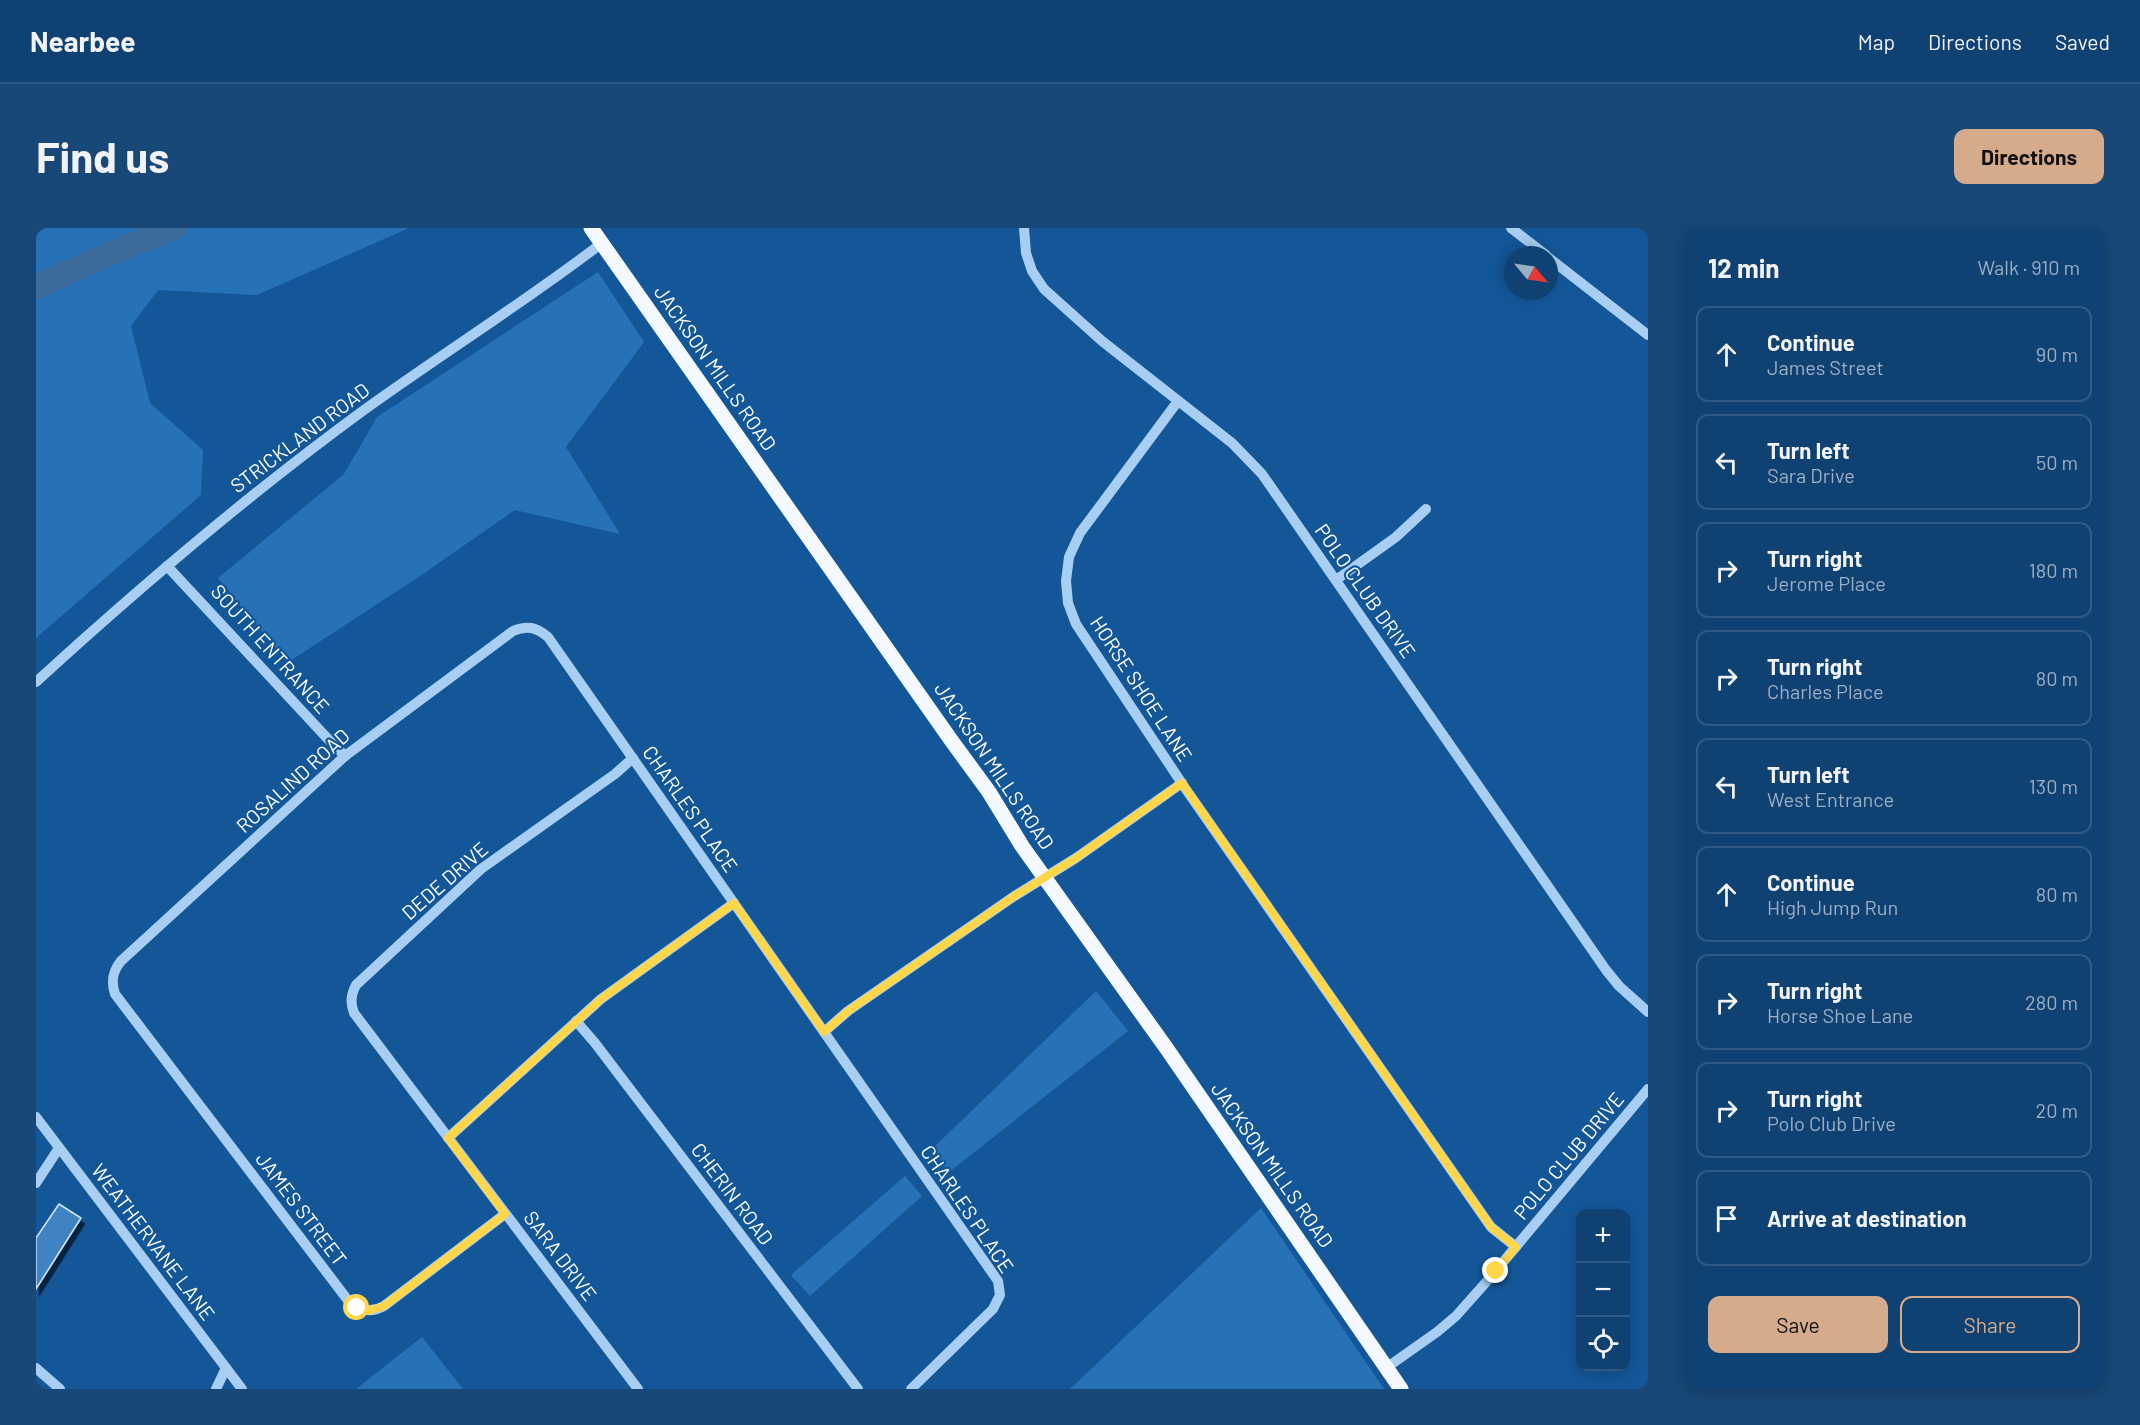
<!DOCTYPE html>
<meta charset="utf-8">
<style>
body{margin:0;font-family:Barlow,sans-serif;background:#184878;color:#f1f3f6}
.controls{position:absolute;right:18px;bottom:18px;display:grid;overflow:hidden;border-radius:12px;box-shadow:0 3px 15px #0003}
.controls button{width:54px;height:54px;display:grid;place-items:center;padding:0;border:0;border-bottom:2px solid #2f5a85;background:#0f4173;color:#f1f3f6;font:30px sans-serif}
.compass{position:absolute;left:1468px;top:18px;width:54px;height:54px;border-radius:50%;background:#0f4173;box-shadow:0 3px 15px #0003;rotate:119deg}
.stop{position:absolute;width:18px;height:18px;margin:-14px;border:4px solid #ffd54a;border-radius:50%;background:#fff}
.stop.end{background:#ffd54a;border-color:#fff;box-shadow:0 2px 6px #0008}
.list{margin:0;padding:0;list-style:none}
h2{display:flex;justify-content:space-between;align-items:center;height:78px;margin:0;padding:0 24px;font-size:26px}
h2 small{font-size:20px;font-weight:400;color:#9bafc4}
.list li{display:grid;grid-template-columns:39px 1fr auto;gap:18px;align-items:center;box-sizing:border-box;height:96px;margin:0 12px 12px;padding:0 12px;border:2px solid #2f5a85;border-radius:12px}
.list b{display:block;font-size:22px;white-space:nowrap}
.list p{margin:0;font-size:20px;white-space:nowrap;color:#9bafc4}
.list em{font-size:20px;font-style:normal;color:#9bafc4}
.actions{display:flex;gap:12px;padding:18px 24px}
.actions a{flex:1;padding:14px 0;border:2px solid #d6ab8b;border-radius:12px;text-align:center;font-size:21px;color:#d6ab8b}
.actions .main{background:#d6ab8b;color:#111}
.icon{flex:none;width:33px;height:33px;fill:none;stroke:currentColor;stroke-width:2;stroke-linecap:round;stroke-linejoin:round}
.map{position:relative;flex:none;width:1612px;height:1161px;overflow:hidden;border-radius:12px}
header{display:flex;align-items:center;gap:36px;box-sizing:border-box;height:84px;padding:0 30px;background:#0f4173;border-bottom:2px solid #2f5a85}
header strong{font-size:28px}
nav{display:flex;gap:33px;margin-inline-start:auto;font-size:21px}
.intro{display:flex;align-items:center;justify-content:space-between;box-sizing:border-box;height:144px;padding:0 36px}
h1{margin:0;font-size:42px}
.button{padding:15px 27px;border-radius:12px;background:#d6ab8b;color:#111;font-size:21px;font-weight:700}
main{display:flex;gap:36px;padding:0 36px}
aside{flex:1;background:#0f4173;border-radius:12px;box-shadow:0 3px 15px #0003}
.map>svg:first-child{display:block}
.green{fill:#2772b7}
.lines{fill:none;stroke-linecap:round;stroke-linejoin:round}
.river{stroke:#3c6b9b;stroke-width:24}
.building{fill:#4183c2;stroke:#d0e7fd;stroke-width:1.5;filter:url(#shadow)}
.minor{stroke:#a8cff3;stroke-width:10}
.major{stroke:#f3f9ff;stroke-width:15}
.route{stroke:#ffd54a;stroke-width:8}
.labels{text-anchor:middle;stroke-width:4.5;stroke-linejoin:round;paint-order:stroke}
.street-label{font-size:20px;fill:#fff;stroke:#145799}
</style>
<header>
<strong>Nearbee</strong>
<nav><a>Map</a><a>Directions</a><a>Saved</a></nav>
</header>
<div class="intro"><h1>Find us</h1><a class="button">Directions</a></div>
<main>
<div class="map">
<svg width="1612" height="1161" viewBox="0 0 1612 1161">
<defs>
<filter id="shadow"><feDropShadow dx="3.5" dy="6" stdDeviation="0" flood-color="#0009"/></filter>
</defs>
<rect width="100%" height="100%" fill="#145799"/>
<g class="green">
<polygon points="0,0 373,0 221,67 122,62 95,98 114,175 167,222 165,267 0,410"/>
<polygon points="562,44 608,114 530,219 584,306 479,282 381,350 251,435 182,350 308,246 341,189"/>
<polygon points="1060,763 1092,803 912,945 897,920"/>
<polygon points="869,948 886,968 774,1068 755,1047"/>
<polygon points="1225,980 1348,1161 1034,1161"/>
<polygon points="386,1109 427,1161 320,1161"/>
</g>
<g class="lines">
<polyline class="river" points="0,59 68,28 139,0"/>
</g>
<polygon class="building" points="23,976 45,990 0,1061 0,1010"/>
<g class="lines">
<g class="minor">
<polyline points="988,0 990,25 996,43 1008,61 1066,113 1196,215 1226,246 1570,742 1583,758 1612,784"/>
<polyline points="1475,0 1510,27"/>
<polyline points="1513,30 1612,107"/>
<polyline points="1142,173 1044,305 1033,329 1030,353 1032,375 1040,396 1149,560 1455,999 1480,1019"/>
<polyline points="131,338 291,510 309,528"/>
<polyline points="1300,352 1360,309 1390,281"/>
<path d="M0 454C105 358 213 266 328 182 407 125 489 74 566 15"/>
<path d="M597 530 579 546 445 641 320 757C315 767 314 774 318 785L602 1161"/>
<polyline points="540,793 559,815 822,1161"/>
<polyline points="788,804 812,783 977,669 1040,630 1146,555"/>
<polyline points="0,889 206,1161"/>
<polyline points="412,910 565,771 698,675"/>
<polyline points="0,955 23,920"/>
<path d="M469 986 348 1078C336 1085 325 1083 314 1075L79 766C75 754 76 744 85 733L309 528 477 403C491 397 500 399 512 409L962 1053 964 1067 957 1081 875 1161"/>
<polyline points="0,1140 24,1161"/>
<polyline points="1350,1140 1401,1104 1420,1088 1452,1052 1612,861"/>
<polyline points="180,1161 190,1140"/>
</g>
<polyline class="major" points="555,0 915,512 953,564 986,618 1131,821 1365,1161"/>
</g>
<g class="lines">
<polyline class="route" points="321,1080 332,1083 348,1078 469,986 412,910 565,771 698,675 788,804 812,783 886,732 977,669 1040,630 1146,555 1455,999 1480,1019 1460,1043"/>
</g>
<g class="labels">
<g class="street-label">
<text transform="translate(679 140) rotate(55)" y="7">JACKSON MILLS ROAD</text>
<text transform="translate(264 210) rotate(-37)" y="7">STRICKLAND ROAD</text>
<text transform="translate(1329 363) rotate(55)" y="7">POLO CLUB DRIVE</text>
<text transform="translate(234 421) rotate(48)" y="7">SOUTH ENTRANCE</text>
<text transform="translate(1105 461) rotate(57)" y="7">HORSE SHOE LANE</text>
<text transform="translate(958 538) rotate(56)" y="7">JACKSON MILLS ROAD</text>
<text transform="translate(257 553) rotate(-42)" y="7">ROSALIND ROAD</text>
<text transform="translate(654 581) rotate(55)" y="7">CHARLES PLACE</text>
<text transform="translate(409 653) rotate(-41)" y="7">DEDE DRIVE</text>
<text transform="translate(1533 928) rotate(-50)" y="7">POLO CLUB DRIVE</text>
<text transform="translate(1236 937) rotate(55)" y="7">JACKSON MILLS ROAD</text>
<text transform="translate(696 966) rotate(53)" y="7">CHERIN ROAD</text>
<text transform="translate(265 981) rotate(53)" y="7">JAMES STREET</text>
<text transform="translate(931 981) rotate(56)" y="7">CHARLES PLACE</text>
<text transform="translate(117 1014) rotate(53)" y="7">WEATHERVANE LANE</text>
<text transform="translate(524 1028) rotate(53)" y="7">SARA DRIVE</text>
</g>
</g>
</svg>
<div class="controls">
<button>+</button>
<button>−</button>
<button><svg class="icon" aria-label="locate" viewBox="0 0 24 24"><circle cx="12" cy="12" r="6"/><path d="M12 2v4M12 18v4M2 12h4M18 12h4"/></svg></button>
</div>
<svg class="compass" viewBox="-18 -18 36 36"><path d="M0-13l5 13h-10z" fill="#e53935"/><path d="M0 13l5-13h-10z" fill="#9bafc4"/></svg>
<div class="stop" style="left:321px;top:1080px"></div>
<div class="stop end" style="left:1460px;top:1043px"></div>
</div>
<aside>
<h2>12 min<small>Walk · 910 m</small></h2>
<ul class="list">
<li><svg class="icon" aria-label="ahead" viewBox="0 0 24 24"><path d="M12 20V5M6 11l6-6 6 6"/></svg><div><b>Continue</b><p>James Street</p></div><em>90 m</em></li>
<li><svg class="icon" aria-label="left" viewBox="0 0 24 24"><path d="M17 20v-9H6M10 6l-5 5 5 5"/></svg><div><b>Turn left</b><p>Sara Drive</p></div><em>50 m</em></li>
<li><svg class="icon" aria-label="right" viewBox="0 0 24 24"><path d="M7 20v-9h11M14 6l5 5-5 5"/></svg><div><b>Turn right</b><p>Jerome Place</p></div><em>180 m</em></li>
<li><svg class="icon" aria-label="right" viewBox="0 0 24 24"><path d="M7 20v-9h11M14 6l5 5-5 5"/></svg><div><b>Turn right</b><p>Charles Place</p></div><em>80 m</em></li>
<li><svg class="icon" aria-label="left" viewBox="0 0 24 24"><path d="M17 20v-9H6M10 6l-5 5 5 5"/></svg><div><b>Turn left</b><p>West Entrance</p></div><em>130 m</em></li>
<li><svg class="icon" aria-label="ahead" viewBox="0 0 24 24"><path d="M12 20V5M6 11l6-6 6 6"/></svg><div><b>Continue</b><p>High Jump Run</p></div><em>80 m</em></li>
<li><svg class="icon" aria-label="right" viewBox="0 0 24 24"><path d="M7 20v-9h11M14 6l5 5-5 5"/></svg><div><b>Turn right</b><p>Horse Shoe Lane</p></div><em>280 m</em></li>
<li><svg class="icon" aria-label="right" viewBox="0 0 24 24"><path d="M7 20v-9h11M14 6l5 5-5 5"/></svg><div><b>Turn right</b><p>Polo Club Drive</p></div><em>20 m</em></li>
<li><svg class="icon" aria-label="arrive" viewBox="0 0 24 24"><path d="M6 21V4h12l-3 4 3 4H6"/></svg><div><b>Arrive at destination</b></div></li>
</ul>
<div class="actions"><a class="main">Save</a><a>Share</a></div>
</aside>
</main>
